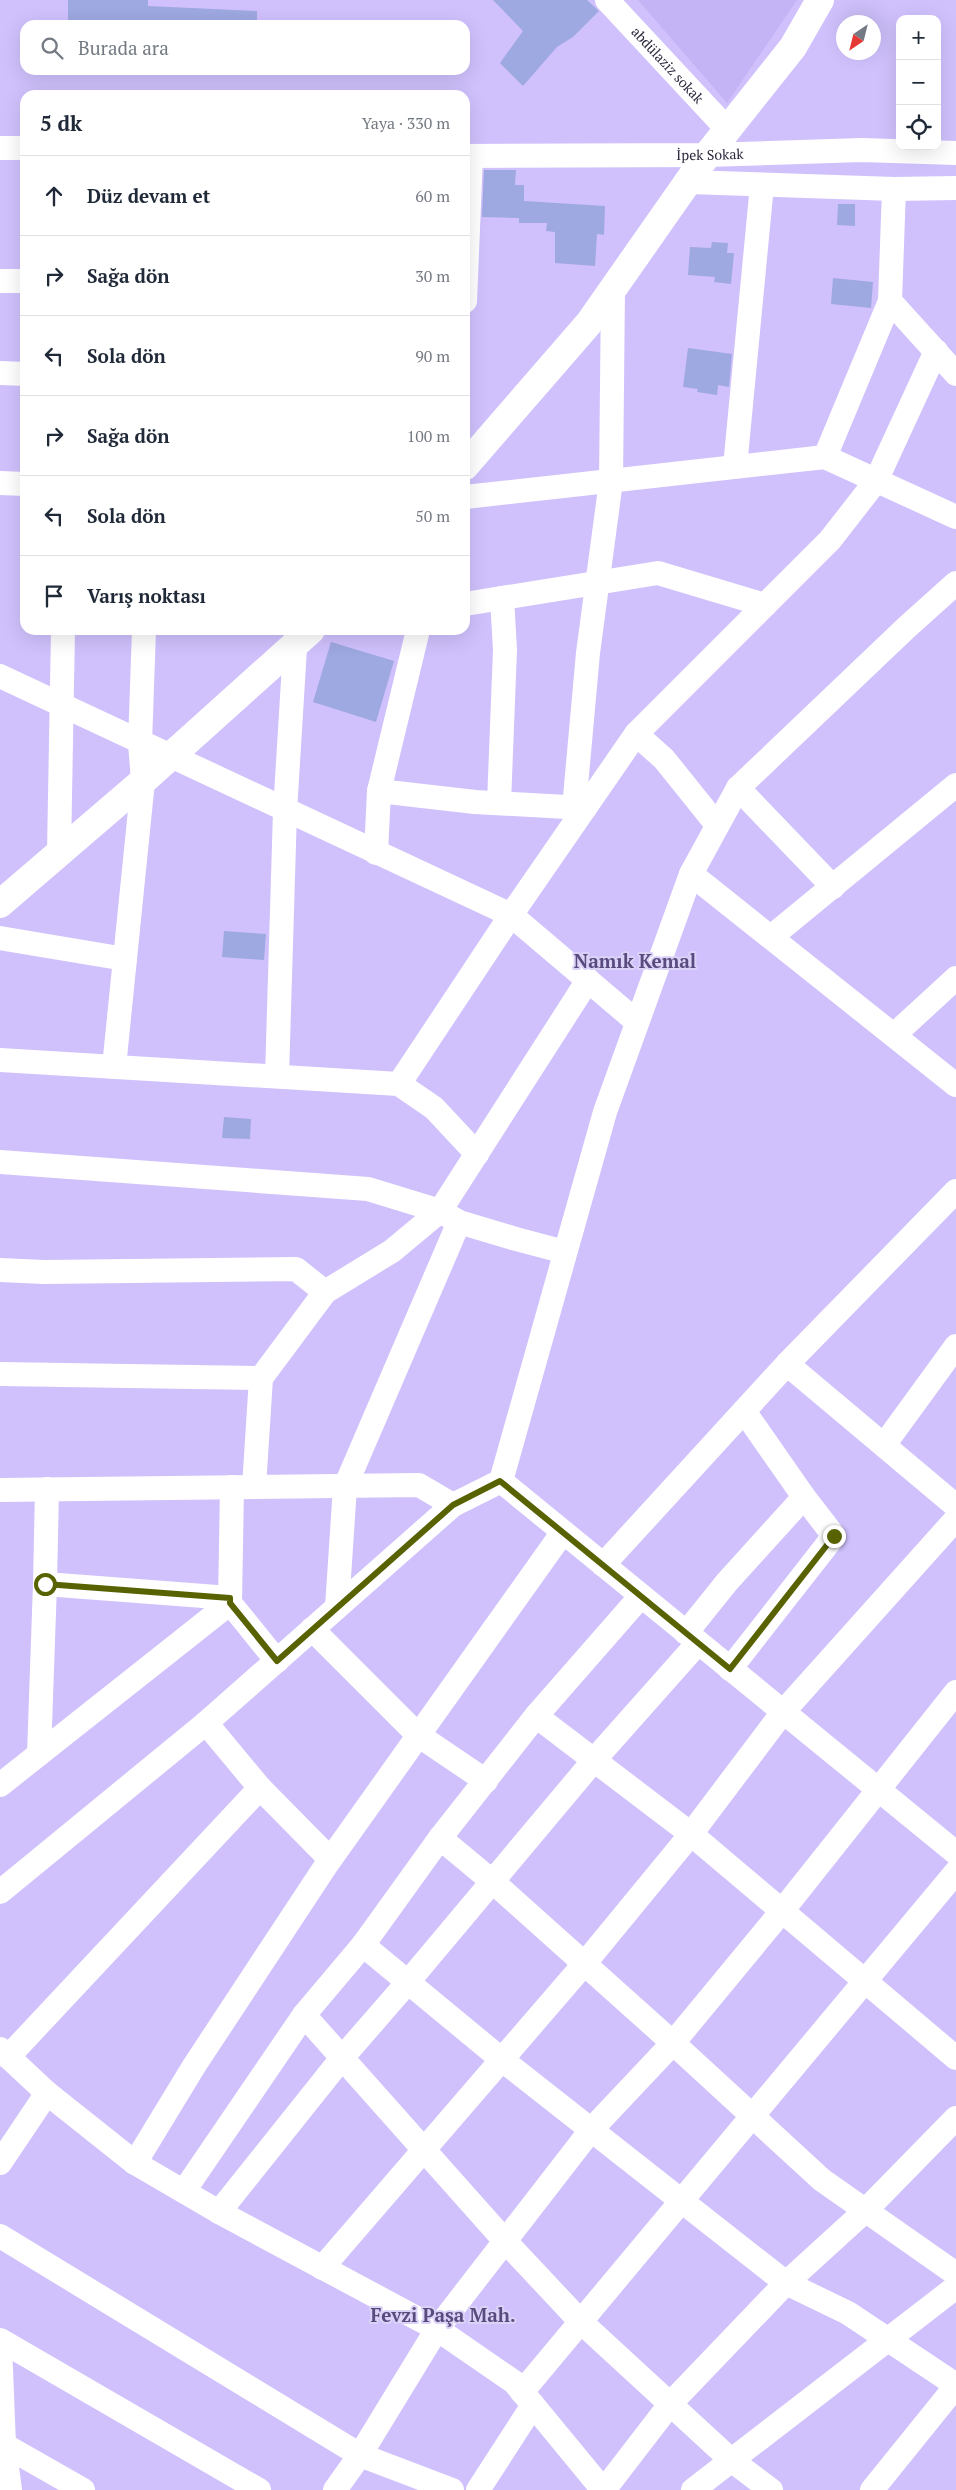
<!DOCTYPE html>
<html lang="tr">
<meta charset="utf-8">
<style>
body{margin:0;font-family:"PT Serif",serif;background:#f6f6f7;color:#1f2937}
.controls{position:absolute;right:15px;top:15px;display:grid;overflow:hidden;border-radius:10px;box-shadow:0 5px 20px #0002}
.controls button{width:45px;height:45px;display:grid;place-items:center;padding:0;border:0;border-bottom:1px solid #e0e1e3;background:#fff;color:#1f2937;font:25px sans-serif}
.compass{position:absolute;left:836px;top:15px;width:45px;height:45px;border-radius:50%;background:#fff;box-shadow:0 5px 20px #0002;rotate:215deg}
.stop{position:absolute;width:15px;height:15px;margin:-11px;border:4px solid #596200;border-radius:50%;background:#fff}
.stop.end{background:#596200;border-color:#fff;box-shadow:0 1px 5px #0008}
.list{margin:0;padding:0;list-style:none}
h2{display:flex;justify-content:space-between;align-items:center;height:65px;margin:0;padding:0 20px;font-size:21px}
h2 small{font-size:16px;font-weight:400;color:#747a83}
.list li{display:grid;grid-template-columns:32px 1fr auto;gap:15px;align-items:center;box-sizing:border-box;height:80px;padding:0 20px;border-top:1px solid #e0e1e3}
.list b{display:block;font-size:19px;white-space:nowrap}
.list em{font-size:16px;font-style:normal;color:#747a83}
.icon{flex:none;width:28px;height:28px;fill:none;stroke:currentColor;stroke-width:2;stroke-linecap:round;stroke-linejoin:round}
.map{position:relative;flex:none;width:956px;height:2490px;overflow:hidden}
.search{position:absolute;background:#fff;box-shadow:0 5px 20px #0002;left:20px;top:20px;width:450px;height:55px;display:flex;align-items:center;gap:12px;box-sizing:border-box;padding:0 18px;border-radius:15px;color:#747a83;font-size:19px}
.panel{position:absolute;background:#fff;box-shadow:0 5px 20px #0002;left:20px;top:90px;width:450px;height:545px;border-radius:15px}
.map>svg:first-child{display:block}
.built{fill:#c4b3f5}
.building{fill:#9ea8e1}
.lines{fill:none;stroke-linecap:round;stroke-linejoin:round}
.street{stroke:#fff;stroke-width:24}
.secondary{stroke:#fff;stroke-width:28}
.route{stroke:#596200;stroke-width:6}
.labels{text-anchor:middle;stroke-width:4;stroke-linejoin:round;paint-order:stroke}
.street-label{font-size:14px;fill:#2e283f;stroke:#dbd3f7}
.district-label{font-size:19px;font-weight:bold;fill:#5a4b7f;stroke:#dbd3f7}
</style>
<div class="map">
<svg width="956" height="2490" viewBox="0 0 956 2490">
<rect width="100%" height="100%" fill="#d0c1fd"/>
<polygon class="built" points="638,0 797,0 727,103"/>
<g class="building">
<polygon points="68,0 148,0 148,6 257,11 257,25 68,25"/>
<polygon points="493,0 587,0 599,11 573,37 557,47 523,86 500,63 523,31"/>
<polygon points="484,170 516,170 515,185 524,185 524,201 605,206 604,235 597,234 595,266 555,263 555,232 546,231 547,223 519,223 519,218 482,217"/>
<polygon points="838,204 855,204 855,226 837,225"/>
<polygon points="712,242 728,243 727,253 734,253 731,284 714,282 715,277 688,275 690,247 711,248"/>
<polygon points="833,278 873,282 871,308 831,304"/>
<polygon points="688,348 732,354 729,387 718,385 717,395 697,392 698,389 683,387"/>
<polygon points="331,642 394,661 376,722 313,702"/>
<polygon points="224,931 266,934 264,960 222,957"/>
<polygon points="224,1117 251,1119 250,1139 222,1138"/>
</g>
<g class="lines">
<g class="street">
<path id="s1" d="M607 0 728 130"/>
<polyline points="0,148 25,148"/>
<path id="s2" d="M465 156 707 155 862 150 956 153"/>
<polyline points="688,182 894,189 956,188"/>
<polyline points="0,281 25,281"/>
<polyline points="465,301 471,156"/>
<polyline points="890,301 956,374"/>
<polyline points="0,373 25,374"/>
<polyline points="825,457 890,301 894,189"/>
<polyline points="735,467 762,185"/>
<polyline points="0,483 25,484"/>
<polyline points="465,497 825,457 956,517"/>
<polyline points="465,604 658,573 765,605"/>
<polyline points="0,676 511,915 637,1022"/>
<polyline points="636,734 664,759 717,825"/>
<polyline points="738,788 833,887"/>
<polyline points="379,791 475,802 585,808"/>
<polyline points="499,803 505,650 502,598"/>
<polyline points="574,808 588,653 611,481 613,289"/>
<polyline points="59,853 63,630"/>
<polyline points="376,853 379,791 418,630"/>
<polyline points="691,874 956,1085"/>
<polyline points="771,937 956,785"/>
<polyline points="0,938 125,959"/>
<polyline points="894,1035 956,978"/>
<polyline points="0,1060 399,1084 434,1108 477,1154"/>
<polyline points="114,1067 143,781 140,743 144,630"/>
<polyline points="277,1076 285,811 296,632"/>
<polyline points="399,1084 511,915 636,734 830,540 876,481 936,351"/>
<polyline points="0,1162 368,1189 440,1211 459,1222 516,1239 565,1252"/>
<polyline points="0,1270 44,1272 296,1269 325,1292"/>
<polyline points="787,1364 956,1506"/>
<polyline points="0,1374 261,1378"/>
<polyline points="884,1445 956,1346"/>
<polyline points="501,1481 956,1853"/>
<polyline points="232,1487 230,1603 277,1661"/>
<polyline points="254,1487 261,1378 325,1292 392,1251 440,1211 588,980"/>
<polyline points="0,1490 419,1485 453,1505"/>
<polyline points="603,1565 787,1364 956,1191"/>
<polyline points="45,1584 47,1489"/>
<polyline points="337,1607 345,1487 459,1222"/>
<polyline points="312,1629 418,1735 486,1781"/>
<polyline points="686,1633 727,1582 804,1497 744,1411"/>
<polyline points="730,1669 834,1536 804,1497"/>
<polyline points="536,1716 691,1834 956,2058"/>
<polyline points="206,1723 260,1788 330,1859"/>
<polyline points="39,1754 45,1584 230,1598"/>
<polyline points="0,1785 230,1603"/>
<polyline points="440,1838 493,1882 673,2043 822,2180 956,2274"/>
<polyline points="0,1892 206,1723 453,1505 501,1481 605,1112 691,874 738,788 907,627 956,583"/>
<polyline points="363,1945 501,2059 786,2283 848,2313 956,2385"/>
<polyline points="304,2015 505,2241 581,2322 731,2460 771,2490"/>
<polyline points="0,2049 47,2093 135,2163 219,2212 437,2329 514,2382 603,2490"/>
<polyline points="8,2057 260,1788"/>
<polyline points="0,2163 47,2093"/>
<polyline points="135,2163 194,2066 327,1864 563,1532"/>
<polyline points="184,2191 304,2015 363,1945 440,1838 536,1716 641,1596"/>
<polyline points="219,2212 342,2058 408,1982 595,1759 698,1643"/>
<polyline points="0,2236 360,2455 452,2490"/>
<polyline points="322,2268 585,1963 691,1834 783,1712 956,1519"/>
<polyline points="0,2340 259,2490"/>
<polyline points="0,2344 4,2445 10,2490"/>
<polyline points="522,2392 956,1872"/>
<polyline points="4,2445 83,2490"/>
<polyline points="335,2490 360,2455 437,2329 591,2130 673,2043 782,1911 956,1692"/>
<polyline points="478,2490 533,2405"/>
<polyline points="604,2490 671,2403 786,2283 865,2211 956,2118"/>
<polyline points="693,2490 956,2287"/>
<polyline points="872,2490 956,2386"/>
</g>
<g class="secondary">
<polyline points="465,466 589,323 701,163 793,47 820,0"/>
<polyline points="0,904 143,781 311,630"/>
</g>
</g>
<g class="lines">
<polyline class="route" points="45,1584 230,1598 230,1603 277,1661 453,1505 500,1481 730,1669 834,1536"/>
</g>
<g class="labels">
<g class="street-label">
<text dy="5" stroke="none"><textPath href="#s1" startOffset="89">abdülaziz sokak</textPath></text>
<text dy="5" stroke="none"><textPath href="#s2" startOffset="245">İpek Sokak</textPath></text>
</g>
<g class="district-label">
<text x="635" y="968">Namık Kemal</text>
<text x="443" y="2322">Fevzi Paşa Mah.</text>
</g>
</g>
</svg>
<div class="controls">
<button>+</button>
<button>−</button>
<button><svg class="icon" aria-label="locate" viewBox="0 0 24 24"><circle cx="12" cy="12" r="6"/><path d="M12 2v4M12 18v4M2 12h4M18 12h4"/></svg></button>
</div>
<svg class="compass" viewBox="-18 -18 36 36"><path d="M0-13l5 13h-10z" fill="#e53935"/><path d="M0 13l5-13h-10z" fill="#747a83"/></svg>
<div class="stop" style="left:45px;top:1584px"></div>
<div class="stop end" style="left:834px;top:1536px"></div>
<div class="search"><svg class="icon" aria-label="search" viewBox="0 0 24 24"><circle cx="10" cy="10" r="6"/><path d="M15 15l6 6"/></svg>Burada ara</div>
<section class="panel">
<h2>5 dk<small>Yaya · 330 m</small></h2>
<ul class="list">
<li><svg class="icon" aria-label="ahead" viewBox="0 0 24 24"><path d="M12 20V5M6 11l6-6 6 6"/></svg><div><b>Düz devam et</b></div><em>60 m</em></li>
<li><svg class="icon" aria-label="right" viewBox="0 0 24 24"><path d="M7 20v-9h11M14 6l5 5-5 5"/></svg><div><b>Sağa dön</b></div><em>30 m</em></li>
<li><svg class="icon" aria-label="left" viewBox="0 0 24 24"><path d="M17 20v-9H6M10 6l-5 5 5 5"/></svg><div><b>Sola dön</b></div><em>90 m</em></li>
<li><svg class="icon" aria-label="right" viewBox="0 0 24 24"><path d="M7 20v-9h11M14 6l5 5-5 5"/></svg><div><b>Sağa dön</b></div><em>100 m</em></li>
<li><svg class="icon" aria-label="left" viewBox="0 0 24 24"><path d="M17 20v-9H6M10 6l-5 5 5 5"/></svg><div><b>Sola dön</b></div><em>50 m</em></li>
<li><svg class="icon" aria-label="arrive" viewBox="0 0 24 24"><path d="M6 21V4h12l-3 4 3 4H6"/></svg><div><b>Varış noktası</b></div></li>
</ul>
</section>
</div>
